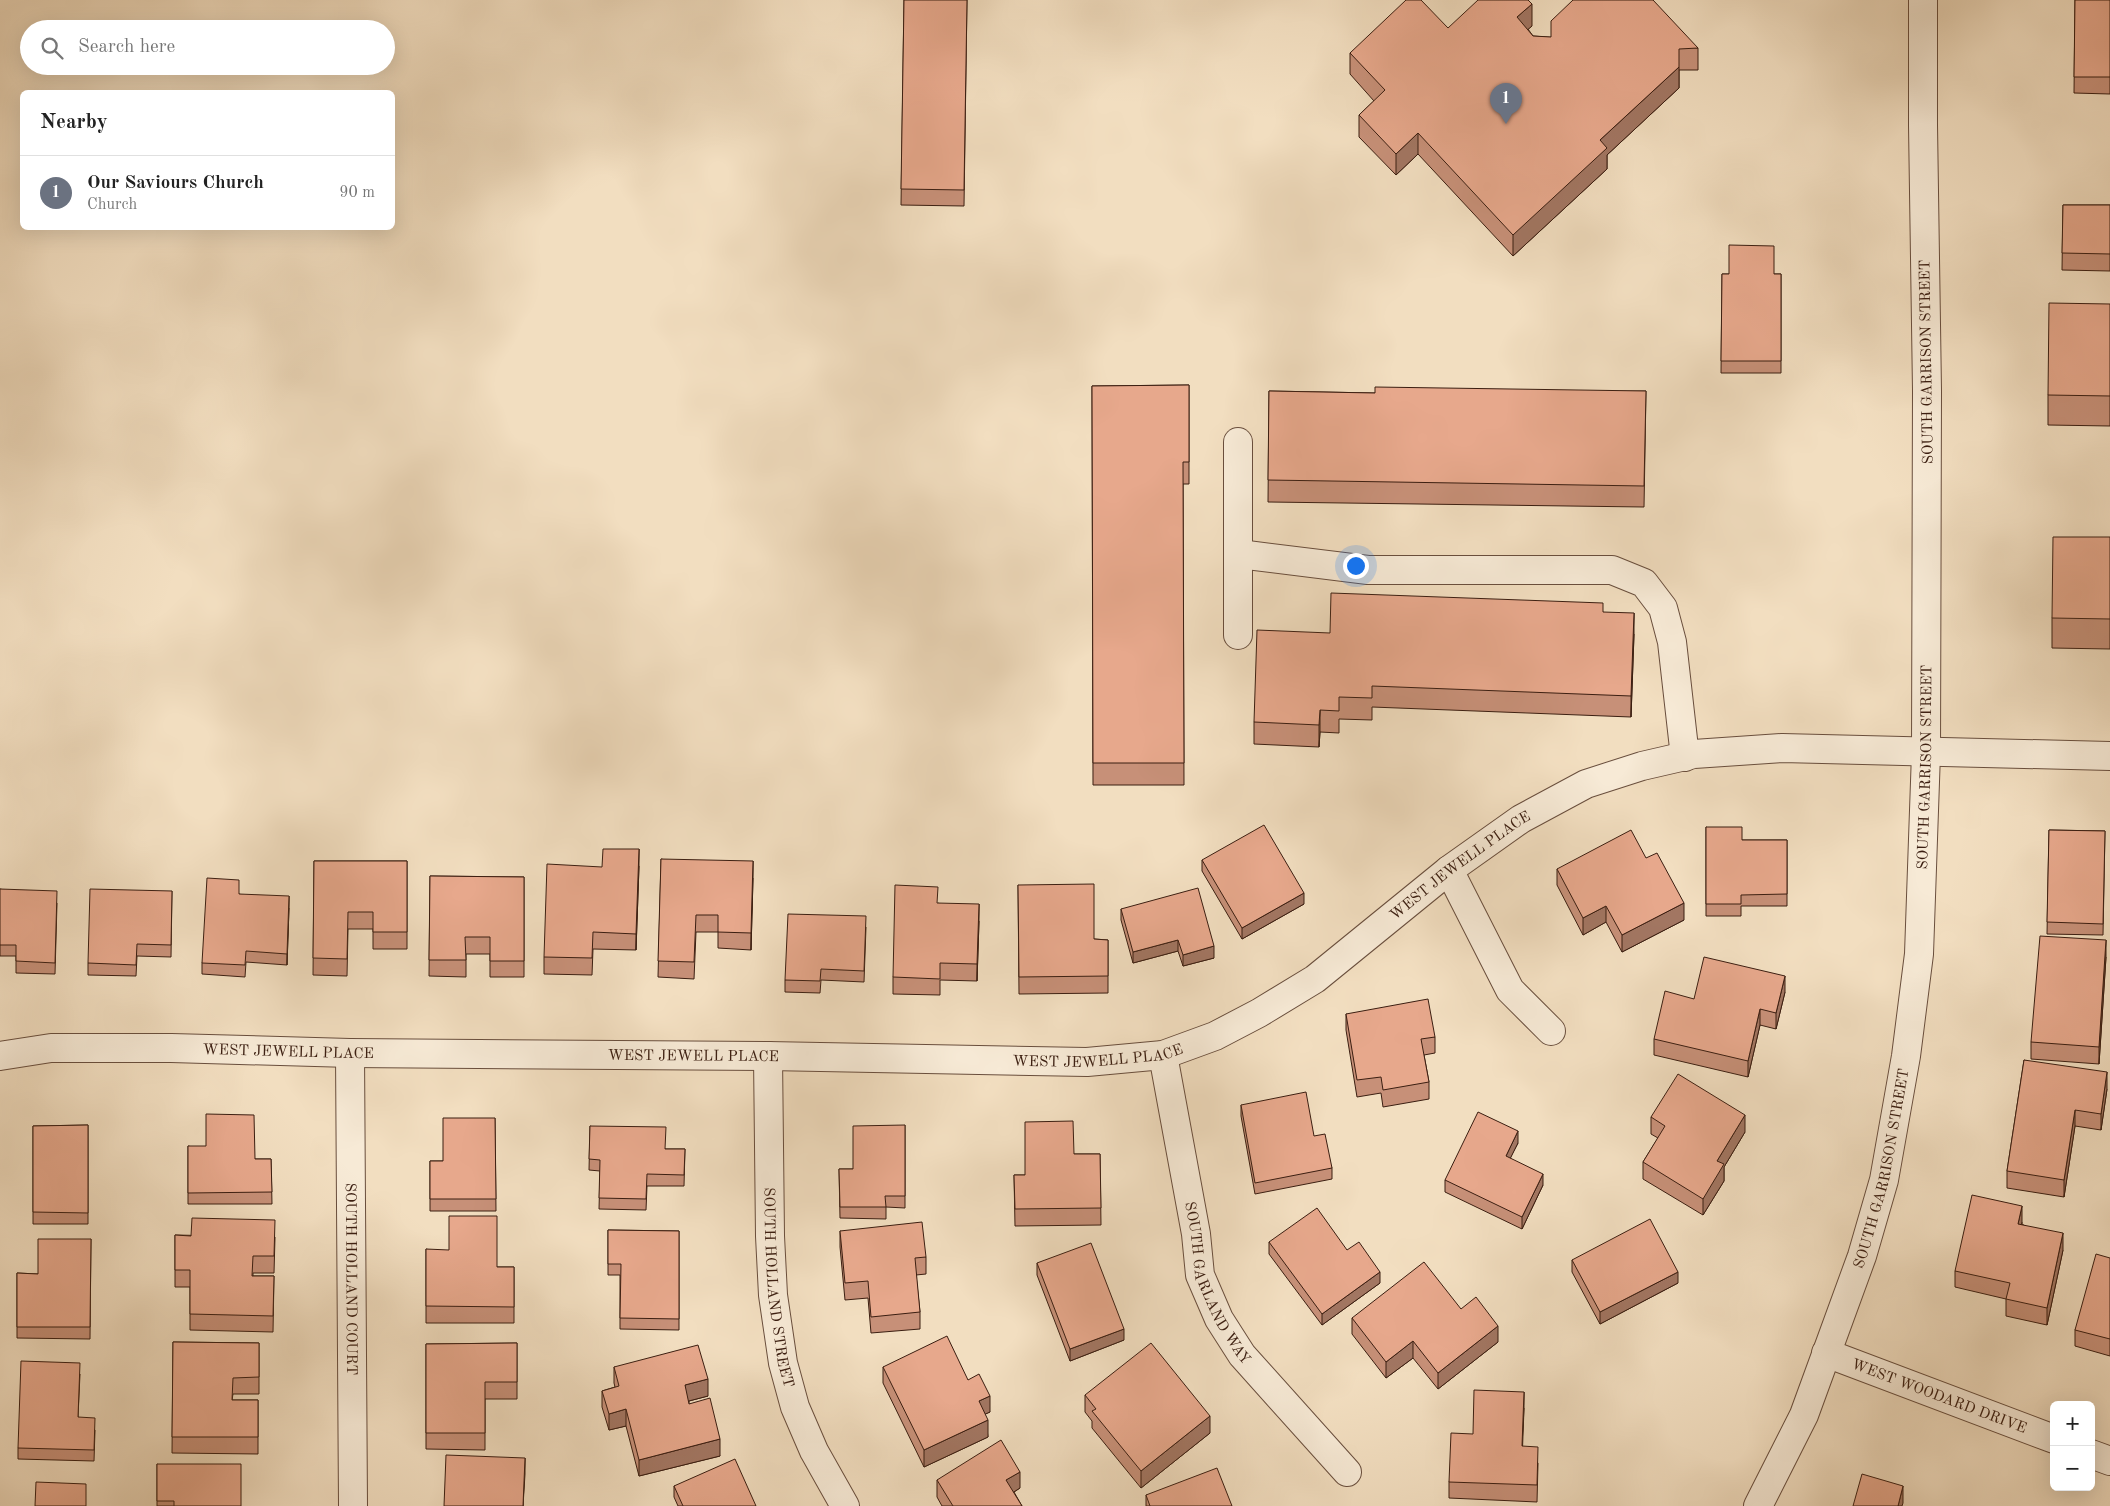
<!DOCTYPE html>
<meta charset="utf-8">
<style>
body{margin:0;font-family:"Old Standard TT",serif;background:#f6f6f6;color:#222}
.controls{position:absolute;right:15px;bottom:15px;display:grid;overflow:hidden;border-radius:8px;box-shadow:0 5px 20px #0002}
.controls button{width:45px;height:45px;display:grid;place-items:center;padding:0;border:0;border-bottom:1px solid #e0e0e0;background:#fff;color:#222;font:25px sans-serif}
.you{position:absolute;left:1355px;top:565px;width:18px;height:18px;margin:-12px;border:4px solid #fff;border-radius:50%;background:#1a73e8;box-shadow:0 0 0 8px #1a73e833}
.badge{display:grid;place-items:center;width:32px;height:32px;border-radius:50%;background:#111827;color:#fff;font-size:16px;font-weight:700}
.pin{position:absolute;translate:-50% -41px;filter:drop-shadow(0 1px 2px #0008)}
.pin::after{content:'';position:absolute;top:26px;width:18px;height:15px;background:inherit;clip-path:polygon(0 0,100% 0,50% 100%)}
.list{margin:0;padding:0;list-style:none}
h2{display:flex;justify-content:space-between;align-items:center;height:65px;margin:0;padding:0 20px;font-size:21px}
h2 small{font-size:16px;font-weight:400;color:#767676}
.list li{display:grid;grid-template-columns:32px 1fr auto;gap:15px;align-items:center;box-sizing:border-box;height:75px;padding:0 20px;border-top:1px solid #e0e0e0}
.list b{display:block;font-size:19px;white-space:nowrap}
.list p{margin:0;font-size:16px;white-space:nowrap;color:#767676}
.list em{font-size:16px;font-style:normal;color:#767676}
.icon{flex:none;width:28px;height:28px;fill:none;stroke:currentColor;stroke-width:2;stroke-linecap:round;stroke-linejoin:round}
.map{position:relative;flex:none;width:2110px;height:1506px;overflow:hidden}
.search{position:absolute;background:#fff;box-shadow:0 5px 20px #0002;left:20px;top:20px;width:375px;height:55px;display:flex;align-items:center;gap:12px;box-sizing:border-box;padding:0 18px;border-radius:28px;color:#767676;font-size:19px}
.panel{position:absolute;background:#fff;box-shadow:0 5px 20px #0002;left:20px;top:90px;width:375px;height:140px;border-radius:8px}
.map>svg:first-child{display:block}
.lines{fill:none;stroke-linecap:round;stroke-linejoin:round}
.minor-casing{stroke:#694e3d;stroke-width:30}
.tertiary-casing{stroke:#694e3d;stroke-width:30}
.minor{stroke:#f7ead6;stroke-width:28}
.tertiary{stroke:#f7ead6;stroke-width:28}
.wall{fill:#c79078;stroke:#3b1e11}
.shaded-wall{fill:#a27662;stroke:#3b1e11}
.building{fill:#e7a88c;stroke:#3b1e11}
.labels{text-anchor:middle;stroke-width:4.5;stroke-linejoin:round;paint-order:stroke}
.street-label{font-size:15px;fill:#3b1e11;stroke:#f7ead6}
</style>
<div class="map">
<svg width="2110" height="1506" viewBox="0 0 2110 1506">
<rect width="100%" height="100%" fill="#f2dec0"/>
<filter id="stains"><feTurbulence type="fractalNoise" baseFrequency=".004" numOctaves="4"/><feColorMatrix values="0 0 0 0 .2 0 0 0 0 .09 0 0 0 0 .02 0 0 0 .5 -.17"/></filter>
<radialGradient id="worn" r=".72"><stop offset=".6" stop-color="#630" stop-opacity="0"/><stop offset="1" stop-color="#630" stop-opacity=".3"/></radialGradient>
<g class="lines">
<g class="minor-casing">
<g id="minor">
<polyline points="1238,442 1238,635"/>
<polyline points="1239,554 1368,570 1612,570 1644,583 1663,608 1672,642 1685,757"/>
<polyline points="1449,870 1510,990 1551,1031"/>
<path id="s1" d="M350 1053 353 1506"/>
<path id="s2" d="M1163 1055 1196 1234 1200 1275 1219 1319 1242 1355 1347 1472"/>
<path id="s3" d="M0 1056 51 1048H171L350 1053 768 1056 1087 1062 1163 1055 1215 1036 1259 1013 1315 979 1449 870 1521 819 1586 784 1642 766 1694 754 1782 748 2110 756"/>
<path id="s4" d="M768 1056 770 1236 773 1295 783 1363 795 1407 814 1451 845 1506"/>
<path id="s5" d="M1826 1353 2054 1439"/>
<polyline points="2091,1454 2110,1461"/>
</g>
</g>
<g class="tertiary-casing">
<g id="tertiary">
<path id="s6" d="M1758 1506 1804 1415 1862 1256 1884 1180 1906 1056 1919 954 1926 753 1927 391 1923 125V0"/>
</g>
</g>
<use href="#minor" class="minor"/>
<use href="#tertiary" class="tertiary"/>
</g>
<g class="wall">
<polygon points="904,0 967,0 964,206 901,205"/>
<polygon points="2075,0 2110,0 2110,94 2074,93"/>
<polygon points="1532,26 1528,29 1533,36 1698,48 1698,70 1679,70 1679,88 1607,155 1607,169 1513,256 1418,154 1396,175 1359,137 1359,115 1374,101 1350,74 1350,53 1448,28"/>
<polygon points="2063,205 2110,205 2110,271 2062,270"/>
<polygon points="1722,274 1781,274 1781,373 1721,373"/>
<polygon points="2110,304 2110,426 2048,425 2048,395"/>
<polygon points="1189,385 1189,484 1183,484 1184,785 1093,785 1092,386"/>
<polygon points="1269,391 1375,393 1646,391 1644,507 1268,502"/>
<polygon points="2110,537 2110,649 2052,648 2052,618"/>
<polygon points="1603,612 1634,634 1631,717 1372,707 1372,720 1339,719 1339,733 1320,732 1319,747 1254,744 1254,722 1330,633"/>
<polygon points="1706,827 1742,840 1787,840 1787,906 1741,906 1741,916 1706,916"/>
<polygon points="2049,830 2105,831 2103,935 2047,934"/>
<polygon points="661,859 753,878 751,950 718,948 718,932 696,932 694,979 658,977"/>
<polygon points="1202,860 1304,904 1242,939 1202,871"/>
<polygon points="314,861 407,861 407,949 373,949 373,929 348,929 347,976 313,975"/>
<polygon points="639,866 636,950 593,949 592,975 544,974 544,957"/>
<polygon points="1557,869 1684,920 1622,952 1606,922 1583,935 1557,885"/>
<polygon points="430,876 524,877 524,977 490,977 490,954 466,954 466,977 429,976"/>
<polygon points="1018,885 1094,939 1108,940 1108,993 1019,994"/>
<polygon points="0,889 57,903 55,974 16,973 16,956 0,956"/>
<polygon points="172,891 171,957 137,956 136,976 88,975 88,963"/>
<polygon points="239,894 289,908 287,965 246,962 245,977 202,974 202,963"/>
<polygon points="938,903 979,921 977,981 940,980 940,995 893,994 893,977"/>
<polygon points="1121,909 1214,958 1183,966 1178,951 1133,963 1121,920"/>
<polygon points="866,927 864,982 821,980 820,993 785,992 785,980"/>
<polygon points="2106,957 2099,1064 2031,1059 2031,1042"/>
<polygon points="1785,992 1776,1029 1760,1025 1748,1077 1654,1055 1654,1039 1694,999"/>
<polygon points="1346,1014 1435,1037 1435,1053 1424,1055 1429,1082 1429,1099 1383,1107 1381,1093 1357,1097 1346,1030"/>
<polygon points="2024,1060 2107,1089 2101,1130 2075,1126 2064,1197 2007,1188 2007,1171"/>
<polygon points="1241,1105 1314,1136 1332,1168 1332,1179 1255,1194 1241,1116"/>
<polygon points="1651,1117 1745,1132 1724,1167 1724,1181 1703,1215 1643,1179 1643,1162 1658,1138 1651,1134"/>
<polygon points="495,1118 496,1211 430,1211 430,1161 443,1161"/>
<polygon points="88,1125 88,1224 33,1224 33,1126"/>
<polygon points="905,1125 905,1208 886,1207 886,1219 840,1218 839,1169 853,1169"/>
<polygon points="590,1126 666,1149 685,1149 684,1186 647,1186 646,1210 599,1209 600,1171 589,1170"/>
<polygon points="1518,1143 1510,1158 1543,1185 1522,1229 1445,1192 1445,1180"/>
<polygon points="188,1146 255,1159 271,1159 272,1204 188,1204"/>
<polygon points="1074,1154 1100,1154 1101,1225 1015,1226 1014,1175 1025,1175"/>
<polygon points="2022,1222 2022,1224 2063,1250 2047,1325 2006,1316 2006,1299 1955,1287 1955,1271"/>
<polygon points="608,1230 679,1231 679,1330 620,1329 620,1275 608,1275"/>
<polygon points="840,1231 926,1257 926,1274 916,1275 920,1312 920,1329 871,1333 868,1298 845,1300 840,1247"/>
<polygon points="175,1235 275,1237 274,1273 253,1273 253,1276 274,1276 273,1332 190,1330 190,1287 175,1287"/>
<polygon points="91,1239 90,1339 17,1338 17,1273 38,1274"/>
<polygon points="1269,1242 1347,1250 1380,1283 1322,1325 1269,1254"/>
<polygon points="426,1249 497,1267 514,1267 514,1323 426,1323"/>
<polygon points="2110,1258 2110,1356 2075,1346 2075,1330"/>
<polygon points="1572,1260 1678,1283 1600,1324 1572,1272"/>
<polygon points="1037,1263 1124,1340 1070,1361 1037,1275"/>
<polygon points="1461,1309 1498,1342 1438,1389 1413,1358 1386,1378 1352,1334 1352,1318"/>
<polygon points="173,1342 259,1343 259,1394 233,1394 232,1400 258,1400 258,1454 172,1453"/>
<polygon points="517,1343 517,1399 485,1399 485,1450 426,1449 426,1344"/>
<polygon points="614,1367 708,1396 689,1401 689,1404 720,1456 639,1476 626,1426 609,1430 602,1407 602,1391 615,1387 614,1383"/>
<polygon points="883,1367 968,1380 990,1412 985,1414 988,1437 924,1467 883,1383"/>
<polygon points="80,1374 78,1417 95,1430 94,1461 18,1459 18,1448"/>
<polygon points="1085,1395 1210,1433 1141,1488 1092,1428 1092,1421 1085,1412"/>
<polygon points="1524,1408 1522,1446 1538,1463 1537,1502 1449,1498 1449,1482 1473,1434"/>
<polygon points="157,1464 241,1506 157,1506"/>
<polygon points="937,1480 1020,1488 1014,1492 1022,1506 942,1506 937,1497"/>
<polygon points="674,1486 756,1506 678,1506 674,1497"/>
<polygon points="1146,1495 1232,1506 1146,1506"/>
</g>
<g class="shaded-wall">
<polygon points="1532,4 1532,26 1517,39 1517,17"/>
<polygon points="1679,67 1679,88 1607,155 1607,169 1513,256 1513,235 1600,140"/>
<polygon points="1418,133 1418,154 1396,175 1396,154"/>
<polygon points="1634,613 1634,634 1631,717 1631,696"/>
<polygon points="1320,710 1320,732 1319,747 1319,725"/>
<polygon points="639,849 639,866 636,950 636,934"/>
<polygon points="753,861 753,878 751,950 751,933"/>
<polygon points="1304,893 1304,904 1242,939 1242,928"/>
<polygon points="289,896 289,908 287,965 287,954"/>
<polygon points="1684,903 1684,920 1622,952 1622,935"/>
<polygon points="979,904 979,921 977,981 977,964"/>
<polygon points="1606,906 1606,922 1583,935 1583,918"/>
<polygon points="1178,940 1178,951 1133,963 1133,952"/>
<polygon points="2106,940 2106,957 2099,1064 2099,1047"/>
<polygon points="1214,946 1214,958 1183,966 1183,955"/>
<polygon points="1785,976 1785,992 1776,1029 1776,1013"/>
<polygon points="1760,1009 1760,1025 1748,1077 1748,1061"/>
<polygon points="2107,1072 2107,1089 2101,1130 2101,1114"/>
<polygon points="2075,1110 2075,1126 2064,1197 2064,1180"/>
<polygon points="1745,1115 1745,1132 1724,1167 1724,1181 1703,1215 1703,1199 1717,1161"/>
<polygon points="1518,1131 1518,1143 1506,1167 1506,1156"/>
<polygon points="1543,1174 1543,1185 1522,1229 1522,1217"/>
<polygon points="2022,1206 2022,1222 2018,1240 2018,1224"/>
<polygon points="2063,1233 2063,1250 2047,1325 2047,1308"/>
<polygon points="1380,1272 1380,1283 1322,1325 1322,1314"/>
<polygon points="1678,1272 1678,1283 1600,1324 1600,1312"/>
<polygon points="1498,1326 1498,1342 1438,1389 1438,1373"/>
<polygon points="1124,1329 1124,1340 1070,1361 1070,1349"/>
<polygon points="1413,1341 1413,1358 1386,1378 1386,1362"/>
<polygon points="708,1379 708,1396 685,1402 685,1385"/>
<polygon points="1524,1392 1524,1408 1522,1462 1522,1446"/>
<polygon points="990,1396 990,1412 979,1417 979,1401"/>
<polygon points="626,1409 626,1426 609,1430 609,1414"/>
<polygon points="1210,1416 1210,1433 1141,1488 1141,1471"/>
<polygon points="988,1420 988,1437 924,1467 924,1450"/>
<polygon points="720,1439 720,1456 639,1476 639,1460"/>
<polygon points="525,1458 525,1474 523,1506"/>
<polygon points="1020,1472 1020,1488 1006,1497 1006,1480"/>
<polygon points="1903,1486 1903,1503 1902,1506 1898,1506"/>
</g>
<g class="building">
<polygon points="904,0 967,0 964,190 901,189"/>
<polygon points="1406,0 1421,0 1448,28 1478,0 1528,0 1532,4 1517,17 1533,36 1551,37 1551,21 1573,0 1653,0 1698,48 1679,49 1679,67 1600,140 1607,148 1513,235 1418,133 1396,154 1359,115 1385,90 1350,53"/>
<polygon points="2075,0 2110,0 2110,77 2074,77"/>
<polygon points="2063,205 2110,205 2110,254 2062,253"/>
<polygon points="1729,245 1774,246 1774,274 1781,274 1781,361 1721,361 1722,274 1729,274"/>
<polygon points="2049,303 2110,304 2110,396 2048,395"/>
<polygon points="1189,385 1189,462 1183,462 1184,763 1093,763 1092,386"/>
<polygon points="1375,387 1646,391 1644,486 1268,480 1269,391 1375,393"/>
<polygon points="2053,537 2110,537 2110,619 2052,618"/>
<polygon points="1331,593 1603,603 1603,612 1634,613 1631,696 1372,686 1372,698 1339,697 1339,711 1320,710 1319,725 1254,722 1257,630 1330,633"/>
<polygon points="1264,825 1304,893 1242,928 1202,860"/>
<polygon points="1706,827 1742,827 1742,840 1787,840 1787,894 1741,895 1741,904 1706,904"/>
<polygon points="1631,830 1646,858 1657,853 1684,903 1622,935 1606,906 1583,918 1557,869"/>
<polygon points="2049,830 2105,831 2103,924 2047,922"/>
<polygon points="603,849 639,849 636,934 593,932 592,958 544,957 547,864 602,867"/>
<polygon points="661,859 753,861 751,933 718,932 718,915 696,915 694,962 658,961"/>
<polygon points="314,861 407,861 407,932 373,932 373,912 348,912 347,959 313,958"/>
<polygon points="430,876 524,877 524,961 490,961 490,937 465,937 466,960 429,960"/>
<polygon points="207,878 239,880 239,894 289,896 287,954 246,951 245,965 202,963"/>
<polygon points="1094,884 1094,939 1108,940 1108,976 1019,977 1018,885"/>
<polygon points="895,885 938,887 937,903 979,904 977,964 940,963 940,979 893,977"/>
<polygon points="1198,888 1214,946 1183,955 1178,940 1133,952 1121,909"/>
<polygon points="0,889 57,891 55,963 16,961 16,945 0,945"/>
<polygon points="90,889 172,891 171,945 137,944 136,965 88,963"/>
<polygon points="788,914 866,916 864,971 821,969 820,981 785,980"/>
<polygon points="2040,936 2106,940 2099,1047 2031,1042"/>
<polygon points="1704,957 1785,976 1776,1013 1760,1009 1748,1061 1654,1039 1665,991 1694,999"/>
<polygon points="1428,999 1435,1037 1421,1039 1429,1082 1383,1090 1381,1077 1357,1080 1346,1014"/>
<polygon points="2024,1060 2107,1072 2101,1114 2075,1110 2064,1180 2007,1171"/>
<polygon points="1678,1074 1745,1115 1717,1161 1724,1164 1703,1199 1643,1162 1665,1126 1651,1117"/>
<polygon points="1306,1092 1314,1136 1325,1134 1332,1168 1255,1183 1241,1105"/>
<polygon points="1478,1112 1518,1131 1506,1156 1543,1174 1522,1217 1445,1180"/>
<polygon points="206,1114 254,1115 255,1159 271,1159 272,1192 188,1193 188,1146 206,1146"/>
<polygon points="443,1118 495,1118 496,1199 430,1199 430,1161 443,1161"/>
<polygon points="1073,1121 1074,1154 1100,1154 1101,1208 1015,1209 1014,1175 1025,1175 1025,1122"/>
<polygon points="88,1125 88,1213 33,1212 33,1126"/>
<polygon points="905,1125 905,1196 885,1196 886,1207 840,1207 839,1169 853,1169 853,1126"/>
<polygon points="590,1126 666,1127 665,1149 685,1149 684,1175 647,1174 646,1199 599,1198 600,1160 589,1159"/>
<polygon points="1972,1195 2022,1206 2018,1224 2063,1233 2047,1308 2006,1299 2010,1283 1955,1271"/>
<polygon points="1317,1208 1347,1250 1359,1242 1380,1272 1322,1314 1269,1242"/>
<polygon points="449,1216 497,1216 497,1267 514,1267 514,1307 426,1306 426,1249 449,1250"/>
<polygon points="192,1218 275,1220 274,1256 253,1256 252,1276 274,1276 273,1316 190,1314 190,1270 175,1270 175,1235 191,1236"/>
<polygon points="1650,1219 1678,1272 1600,1312 1572,1260"/>
<polygon points="922,1222 926,1257 915,1258 920,1312 871,1317 868,1281 845,1283 840,1231"/>
<polygon points="608,1230 679,1231 679,1319 620,1318 621,1264 608,1264"/>
<polygon points="38,1239 91,1239 90,1327 17,1327 17,1273 38,1274"/>
<polygon points="1091,1243 1124,1329 1070,1349 1037,1263"/>
<polygon points="2096,1254 2110,1258 2110,1339 2075,1330"/>
<polygon points="1424,1262 1461,1309 1476,1297 1498,1326 1438,1373 1413,1341 1386,1362 1352,1318"/>
<polygon points="947,1336 968,1380 979,1374 990,1396 979,1401 988,1420 924,1450 883,1367"/>
<polygon points="173,1342 259,1343 259,1377 233,1378 232,1400 258,1400 258,1437 172,1437"/>
<polygon points="517,1343 517,1382 485,1382 485,1433 426,1433 426,1344"/>
<polygon points="1151,1343 1210,1416 1141,1471 1092,1411 1096,1409 1085,1395"/>
<polygon points="698,1345 708,1379 685,1385 689,1404 710,1398 720,1439 639,1460 626,1409 609,1414 602,1391 619,1386 614,1367"/>
<polygon points="21,1361 80,1363 78,1417 95,1418 94,1450 18,1448"/>
<polygon points="1474,1390 1524,1392 1522,1446 1538,1447 1537,1485 1449,1482 1451,1433 1473,1434"/>
<polygon points="1001,1440 1020,1472 1006,1480 1022,1506 953,1506 937,1480"/>
<polygon points="446,1455 525,1458 523,1506 444,1506"/>
<polygon points="735,1459 756,1506 683,1506 674,1486"/>
<polygon points="157,1464 241,1464 241,1506 174,1506 174,1501 157,1501"/>
<polygon points="1217,1468 1232,1506 1150,1506 1146,1495"/>
<polygon points="1862,1474 1903,1486 1898,1506 1899,1506 1853,1506"/>
<polygon points="36,1482 86,1484 86,1506 35,1506"/>
</g>
<g class="labels">
<g class="street-label">
<text transform="translate(1926 362) rotate(-91)" y="5">SOUTH GARRISON STREET</text>
<text dy="5" stroke="none"><textPath href="#s6" startOffset="766">SOUTH GARRISON STREET</textPath></text>
<text dy="5" stroke="none"><textPath href="#s3" startOffset="1519">WEST JEWELL PLACE</textPath></text>
<text dy="5" stroke="none"><textPath href="#s3" startOffset="289">WEST JEWELL PLACE</textPath></text>
<text dy="5" stroke="none"><textPath href="#s3" startOffset="1099">WEST JEWELL PLACE</textPath></text>
<text dy="5" stroke="none"><textPath href="#s3" startOffset="694">WEST JEWELL PLACE</textPath></text>
<text dy="5" stroke="none"><textPath href="#s6" startOffset="361">SOUTH GARRISON STREET</textPath></text>
<text dy="5" stroke="none"><textPath href="#s1" startOffset="226">SOUTH HOLLAND COURT</textPath></text>
<text dy="5" stroke="none"><textPath href="#s2" startOffset="236">SOUTH GARLAND WAY</textPath></text>
<text dy="5" stroke="none"><textPath href="#s4" startOffset="232">SOUTH HOLLAND STREET</textPath></text>
<text dy="5" stroke="none"><textPath href="#s5" startOffset="121">WEST WOODARD DRIVE</textPath></text>
</g>
</g>
<rect width="100%" height="100%" filter="url(#stains)"/>
<rect width="100%" height="100%" fill="url(#worn)"/>
</svg>
<div class="controls">
<button>+</button>
<button>−</button>
</div>
<div class="you"></div>
<div class="pin badge" style="left:1506px;top:124px;background:#6b7280">1</div>
<div class="search"><svg class="icon" aria-label="search" viewBox="0 0 24 24"><circle cx="10" cy="10" r="6"/><path d="M15 15l6 6"/></svg>Search here</div>
<section class="panel">
<h2>Nearby<small></small></h2>
<ul class="list">
<li><span class="badge" style="background:#6b7280">1</span><div><b>Our Saviours Church</b><p>Church</p></div><em>90 m</em></li>
</ul>
</section>
</div>
